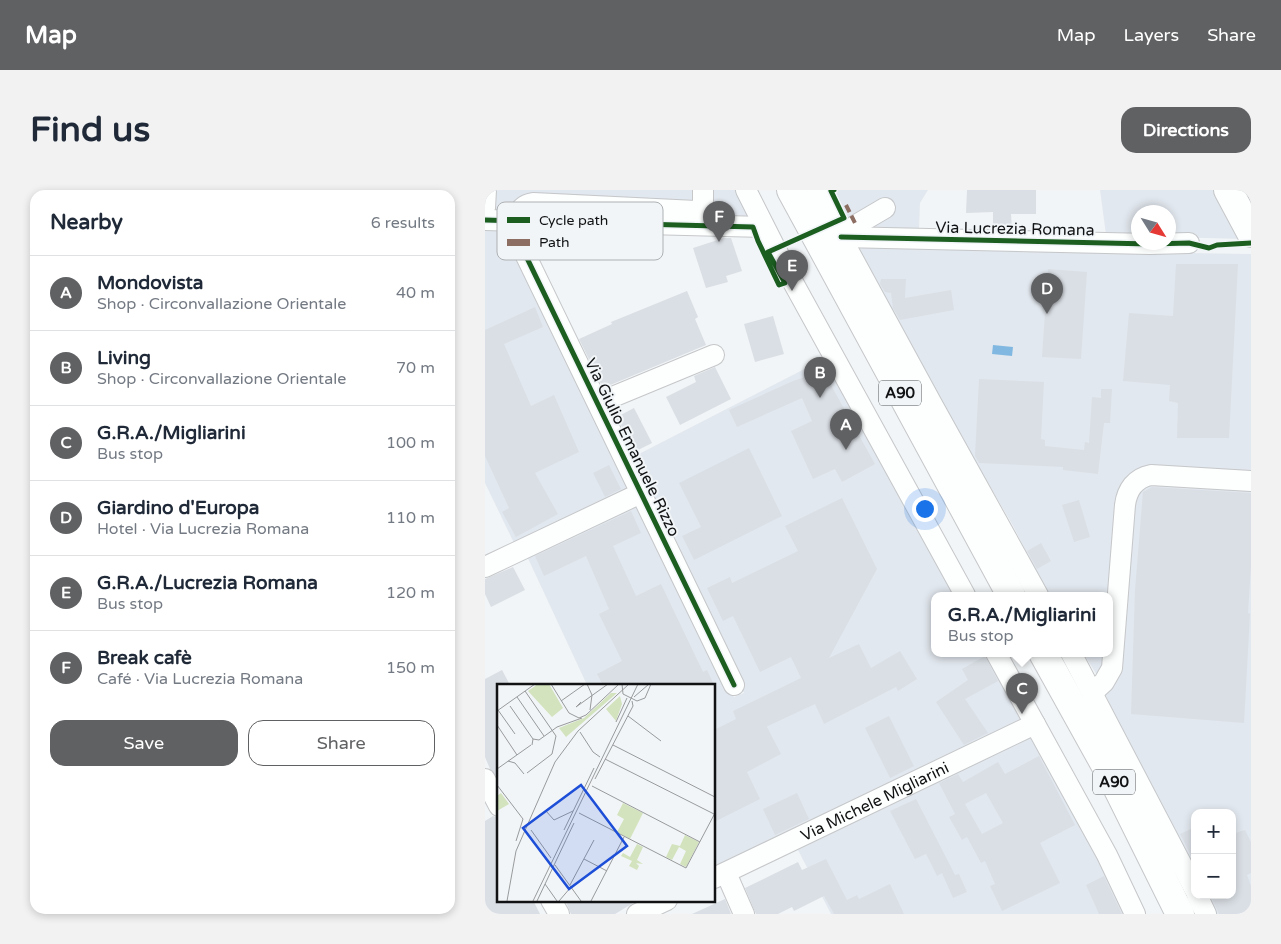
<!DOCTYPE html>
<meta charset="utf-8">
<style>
body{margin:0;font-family:"Varela Round",sans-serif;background:#f2f2f3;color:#1f2937}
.controls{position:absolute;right:15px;bottom:15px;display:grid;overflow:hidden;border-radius:10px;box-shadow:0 2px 8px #0003}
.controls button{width:45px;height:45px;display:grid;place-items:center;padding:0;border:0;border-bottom:1px solid #e0e1e3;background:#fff;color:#1f2937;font:25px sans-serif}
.compass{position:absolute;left:646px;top:15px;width:45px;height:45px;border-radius:50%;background:#fff;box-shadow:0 2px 8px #0003;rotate:127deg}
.you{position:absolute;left:439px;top:318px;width:18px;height:18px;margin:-12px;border:4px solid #fff;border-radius:50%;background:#1a73e8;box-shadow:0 0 0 8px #1a73e833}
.badge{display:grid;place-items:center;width:32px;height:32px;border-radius:50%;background:#606163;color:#fff;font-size:16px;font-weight:700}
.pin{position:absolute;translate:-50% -41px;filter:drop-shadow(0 1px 2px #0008)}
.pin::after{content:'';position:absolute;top:26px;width:18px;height:15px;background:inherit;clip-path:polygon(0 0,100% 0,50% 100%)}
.popup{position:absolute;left:446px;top:402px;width:182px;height:65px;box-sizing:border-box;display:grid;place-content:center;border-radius:10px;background:#fff;filter:drop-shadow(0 1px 4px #0005);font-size:16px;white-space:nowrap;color:#747a83}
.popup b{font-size:19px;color:#1f2937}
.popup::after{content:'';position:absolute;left:50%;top:100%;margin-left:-10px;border:10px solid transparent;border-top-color:#fff}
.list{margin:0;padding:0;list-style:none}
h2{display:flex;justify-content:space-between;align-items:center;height:65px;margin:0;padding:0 20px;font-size:21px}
h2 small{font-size:16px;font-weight:400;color:#747a83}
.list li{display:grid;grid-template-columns:32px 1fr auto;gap:15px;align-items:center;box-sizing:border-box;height:75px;padding:0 20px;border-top:1px solid #e0e1e3}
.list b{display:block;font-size:19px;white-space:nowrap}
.list p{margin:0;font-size:16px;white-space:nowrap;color:#747a83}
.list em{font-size:16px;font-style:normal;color:#747a83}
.actions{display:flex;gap:10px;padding:15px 20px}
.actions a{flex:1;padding:11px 0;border:1px solid #606163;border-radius:15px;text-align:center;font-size:18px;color:#606163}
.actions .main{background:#606163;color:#fff}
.map{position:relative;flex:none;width:766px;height:724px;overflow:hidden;border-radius:15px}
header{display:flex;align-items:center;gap:30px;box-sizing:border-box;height:70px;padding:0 25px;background:#606163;color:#fff}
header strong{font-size:24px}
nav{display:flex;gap:28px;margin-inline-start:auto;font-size:18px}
.intro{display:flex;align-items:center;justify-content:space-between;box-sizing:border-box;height:120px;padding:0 30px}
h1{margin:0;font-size:35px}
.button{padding:12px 22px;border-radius:15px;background:#606163;color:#fff;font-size:18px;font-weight:700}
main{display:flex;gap:30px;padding:0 30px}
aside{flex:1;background:#fff;border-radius:15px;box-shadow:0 2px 8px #0003}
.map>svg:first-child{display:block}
.built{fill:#e2e8ef}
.water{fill:#81b8e1}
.building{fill:#dadfe5;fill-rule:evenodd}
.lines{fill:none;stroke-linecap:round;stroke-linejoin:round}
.minor-casing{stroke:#c5c7c9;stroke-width:22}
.highway-casing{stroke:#c5c7c9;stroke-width:30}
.minor{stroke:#fdfefe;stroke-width:20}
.highway{stroke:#fdfefe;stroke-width:28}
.quiet{stroke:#8d6e63;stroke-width:4;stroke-dasharray:8 4;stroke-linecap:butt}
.cycleway-casing{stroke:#f1f5f8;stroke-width:8}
.cycleway{stroke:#1b5e20;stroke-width:5}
.labels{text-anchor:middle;stroke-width:4;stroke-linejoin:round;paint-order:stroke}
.shield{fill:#f1f5f8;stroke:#545658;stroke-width:1}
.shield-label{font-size:15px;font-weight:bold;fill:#111213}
.street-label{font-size:16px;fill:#111213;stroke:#f1f5f8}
.inset-road{fill:none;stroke:#989a9c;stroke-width:1}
.view{fill:#1d4ed8;fill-opacity:0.15;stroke:#1d4ed8;stroke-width:2.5}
.inset-edge{fill:none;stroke:#111213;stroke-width:2.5}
.key{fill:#f1f5f8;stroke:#aeb1b3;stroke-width:1}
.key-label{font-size:14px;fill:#111213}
</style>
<header>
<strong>Map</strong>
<nav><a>Map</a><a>Layers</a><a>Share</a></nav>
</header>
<div class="intro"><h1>Find us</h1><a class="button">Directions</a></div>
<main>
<aside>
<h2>Nearby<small>6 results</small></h2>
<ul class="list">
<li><span class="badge">A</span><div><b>Mondovista</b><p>Shop · Circonvallazione Orientale</p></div><em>40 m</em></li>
<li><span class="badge">B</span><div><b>Living</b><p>Shop · Circonvallazione Orientale</p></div><em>70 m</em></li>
<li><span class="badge">C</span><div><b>G.R.A./Migliarini</b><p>Bus stop</p></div><em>100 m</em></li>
<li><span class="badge">D</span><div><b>Giardino d'Europa</b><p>Hotel · Via Lucrezia Romana</p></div><em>110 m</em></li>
<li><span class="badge">E</span><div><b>G.R.A./Lucrezia Romana</b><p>Bus stop</p></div><em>120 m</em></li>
<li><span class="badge">F</span><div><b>Break cafè</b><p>Café · Via Lucrezia Romana</p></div><em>150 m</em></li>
</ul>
<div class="actions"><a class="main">Save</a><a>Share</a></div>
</aside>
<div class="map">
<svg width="766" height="724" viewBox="0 0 766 724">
<rect width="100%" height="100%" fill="#f2f5f7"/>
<g class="built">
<polygon points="7,0 251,0 265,29 7,26"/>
<polygon points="340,0 443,0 435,13 434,39 357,36"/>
<polygon points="615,0 728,0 757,49 684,47 684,22 654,22 653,46 621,45"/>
<polygon points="0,39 20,40 148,298 30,355 0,293"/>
<polygon points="370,52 640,62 766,64 766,724 728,724 718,705 747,705 747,623 710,623 710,688 633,534 612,485 598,463 624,463 624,405 564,405 527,334 474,243"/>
<polygon points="341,168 471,405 450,405 450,463 505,463 544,531 229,681 229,495 102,495 40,362 153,310 249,507 259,503 164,300 168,298 148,267"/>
<polygon points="547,543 642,724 346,724 313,660"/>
</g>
<polygon class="water" points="508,155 528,157 527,166 507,164"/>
<g class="building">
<polygon points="482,0 551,0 551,24 526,24 527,39 508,39 508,22 481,23"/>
<polygon points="239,48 246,48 257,81 241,86 243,92 221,98 208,58"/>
<polygon points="691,74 753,74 744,248 692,248 693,213 684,211 685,195 638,191 644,123 688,126"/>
<polygon points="563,79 602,82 596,169 557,167"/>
<polygon points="396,89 421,89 420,108 466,100 469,120 415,130 408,118 406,103 400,102 395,94"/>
<polygon points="202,101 213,127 210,129 221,155 118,198 94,149 127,134 126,132"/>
<polygon points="50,117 58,137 19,154 46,216 69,205 94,262 50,283 73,324 31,347 17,322 24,318 0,266 0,140"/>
<polygon points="288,126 299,164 270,172 259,134"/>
<polygon points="230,177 246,209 195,235 181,207 211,192 209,186"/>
<polygon points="338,181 390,274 357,292 350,279 328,289 306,241 327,231 317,208 252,237 244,220 308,191"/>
<polygon points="494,189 559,192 556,249 560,250 560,256 599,260 600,252 604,253 607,207 616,208 616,199 627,199 625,233 619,233 613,284 578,280 578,277 494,273 490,266"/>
<polygon points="149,218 167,253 149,262 132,227"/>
<polygon points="264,258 297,326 209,370 197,346 216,337 194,293"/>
<polygon points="124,275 136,299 120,307 108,283"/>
<polygon points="667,297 766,303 766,376 763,423 765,424 759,533 646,524 650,400 658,302"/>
<polygon points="357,308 392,379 344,468 374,454 386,478 415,461 432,489 413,501 411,497 339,534 330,514 283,536 282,537 296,564 262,582 275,609 229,632 229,540 251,529 248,521 316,488 306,467 275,482 248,426 238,431 222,398 245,387 247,393 313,361 300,336"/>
<polygon points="594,310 605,347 589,352 577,315"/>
<polygon points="146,321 156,343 128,356 151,406 176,394 218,482 222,480 229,495 118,495 112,484 137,471 114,424 124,419 101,366 59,386 50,366"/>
<polygon points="556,353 566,371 552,379 542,361"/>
<polygon points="28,377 40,400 6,417 0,404 0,389"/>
<polygon points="500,466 513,491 480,509 503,543 479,555 451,512 483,490 477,479"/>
<polygon points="17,480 25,495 14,495 14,590 5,579 0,567 0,489"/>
<polygon points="404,526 429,576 405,588 380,538"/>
<path d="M554 566 590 635 555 653 575 693 517 721 505 696 510 694 500 671 496 673 482 647 477 650 464 627 470 624 454 593 473 584 478 592 513 572 520 584ZM501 603 518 633 497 644 480 614Z"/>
<polygon points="312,603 324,629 290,645 278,619"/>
<polygon points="431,609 470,685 474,684 482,702 468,708 457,683 452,686 441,664 430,669 405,621"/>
<polygon points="8,626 11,627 14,633 14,710 48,710 55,724 0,724 0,631"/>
<polygon points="710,637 710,674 695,644"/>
<polygon points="760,640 766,652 766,683 762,685 766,696 766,724 734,724 725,705 747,705 747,644"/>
<polygon points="341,669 362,710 372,705 374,709 405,694 419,724 349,724 339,706 309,721 307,717 293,724 271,724 260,698 313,672 317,680"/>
<polygon points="619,686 637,724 614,724 601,695"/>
<polygon points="240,709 246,724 207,724"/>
<polygon points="80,710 153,710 130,724 86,724"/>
</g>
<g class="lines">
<g class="minor-casing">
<g id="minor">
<polyline points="261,0 304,85 480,405"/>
<polyline points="332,0 356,47 447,214 553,405"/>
<polyline points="0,18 1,0"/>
<polyline points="0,30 279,37"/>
<polyline points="24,31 249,495"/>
<path d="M32 31C33 20 37 15 48 13L211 21 218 16V0"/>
<polyline points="356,47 665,54 704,53"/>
<polyline points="356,47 371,35 400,18"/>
<polyline points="113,213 229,165"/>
<polyline points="0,377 156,303"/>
<polyline points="511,463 622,665 650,724"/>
<polyline points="586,463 710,700"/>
<path d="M608 502 619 492 627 478 640 315C642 300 650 288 666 285L766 291"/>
<polyline points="0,589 14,616"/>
<polyline points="241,683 259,724"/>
<path id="s1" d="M229 688 550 534"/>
<polyline points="712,705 721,724"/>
<polyline points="66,710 74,724"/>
<polyline points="152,724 182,710"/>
</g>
</g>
<g class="highway-casing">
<g id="highway">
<polyline points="306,0 526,405"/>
<polyline points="743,0 766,43"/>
<polyline points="558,463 628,589 695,724"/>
</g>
</g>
<use href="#minor" class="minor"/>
<use href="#highway" class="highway"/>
<polyline class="quiet" points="361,15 371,35"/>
<g class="cycleway-casing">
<g id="cycleway">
<polyline points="0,30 268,37 273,51 294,95 300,93 283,62 359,28 346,1 349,0"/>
<polyline points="24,31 249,495"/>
<polyline points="356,47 665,54 704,53 724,58 732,55 766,53"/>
</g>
</g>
<use href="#cycleway" class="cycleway"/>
</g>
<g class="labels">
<g class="shield">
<rect x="394" y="190.5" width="42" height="25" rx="4"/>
<rect x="608" y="579.5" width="42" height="25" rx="4"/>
</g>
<g class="shield-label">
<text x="415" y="208">A90</text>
<text x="629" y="597">A90</text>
</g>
<g class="street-label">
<text transform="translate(530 38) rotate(1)" y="6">Via Lucrezia Romana</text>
<text transform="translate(148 257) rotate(64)" y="6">Via Giulio Emanuele Rizzo</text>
<text dy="6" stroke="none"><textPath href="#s1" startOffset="178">Via Michele Migliarini</textPath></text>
</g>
</g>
<g transform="translate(12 494)">
<rect width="218" height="218" fill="#f2f5f7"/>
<path d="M41 0H52L66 24 55 33 31 7ZM114 9H120L69 53 62 44 87 34ZM123 12 125 20 119 37 109 25ZM4 109 12 120 0 127V112ZM126 119 146 129 133 155 120 148 127 135 120 131ZM188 151 202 158 189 183 183 180 189 167 182 163 175 176 169 173 175 160 183 162ZM140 160 146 163 140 176 146 180 139 179 142 182 140 186 132 182 135 177 124 172 126 169 133 173Z" fill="#d3e3bd"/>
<path class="inset-road" d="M54 0 72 29 82 34 89 31 122 0M90 0 95 11 93 26M125 0 126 10 140 17 148 14 154 0M28 7 59 52 55 70 30 89M20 13 47 52M137 13 152 0M64 17 88 0M84 18 79 23 111 0M13 22 36 55M1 26 18 50M0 27 38 0M131 32 164 57M119 38 130 14M0 41 20 71M83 48 96 68 103 73M35 61 36 55 42 56 60 43 85 34M116 61 218 113M108 75 217 130M11 77 18 79 27 90M0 85 34 61M98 95 136 22 135 17M0 101 26 135 19 157M95 102 203 158M49 127 57 136 76 127M82 129 189 184 218 129M34 146 54 174M67 146 97 84M87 175 110 187M58 181 84 217M48 200 60 217M73 201 97 156M10 217 19 167 58 78 81 47 132 0M36 217 141 0M40 217 77 139M62 217 74 203M94 217 127 153"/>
<path class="view" d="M84 101 130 162 72 205 26 144Z"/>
<rect width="218" height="218" class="inset-edge"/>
</g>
<rect x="12" y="12" width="166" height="58" rx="8" class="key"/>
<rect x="22" y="27" width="23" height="6" fill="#1b5e20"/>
<rect x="22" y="49" width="23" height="7" fill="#8d6e63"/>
<g class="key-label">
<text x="54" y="35">Cycle path</text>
<text x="54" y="57">Path</text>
</g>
</svg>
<div class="controls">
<button>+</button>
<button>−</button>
</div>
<svg class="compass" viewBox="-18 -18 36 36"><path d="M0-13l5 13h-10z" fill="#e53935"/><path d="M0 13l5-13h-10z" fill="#747a83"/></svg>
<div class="you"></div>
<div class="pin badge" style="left:361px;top:260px">A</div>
<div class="pin badge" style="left:335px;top:208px">B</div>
<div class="pin badge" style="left:537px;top:524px">C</div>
<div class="popup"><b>G.R.A./Migliarini</b>Bus stop</div>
<div class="pin badge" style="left:562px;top:124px">D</div>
<div class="pin badge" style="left:307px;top:101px">E</div>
<div class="pin badge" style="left:234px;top:52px">F</div>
</div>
</main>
